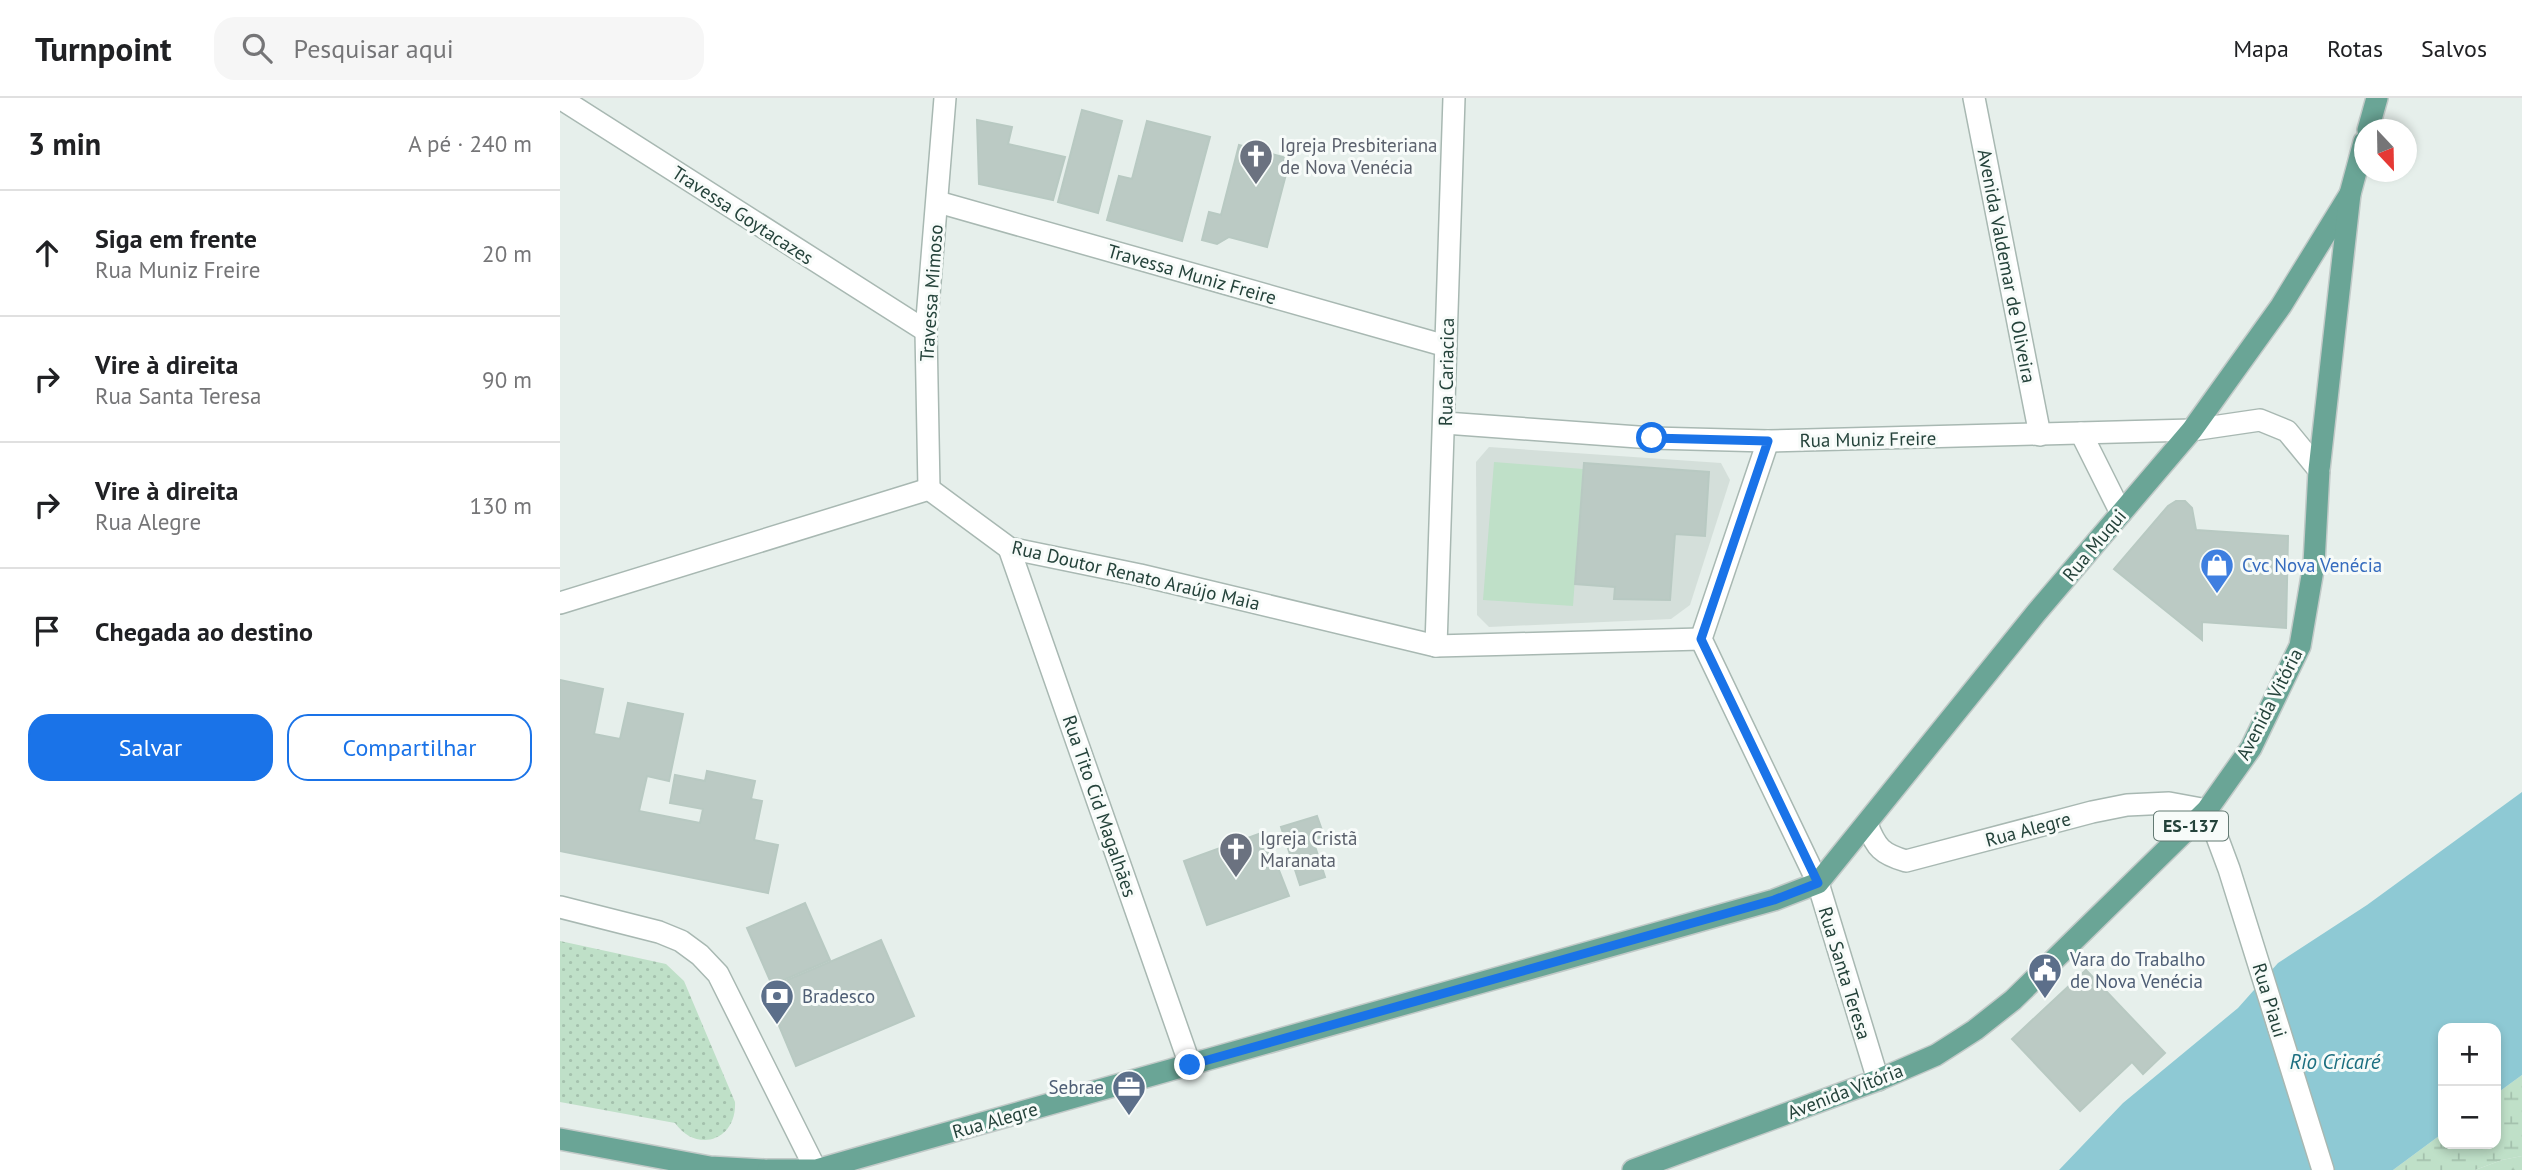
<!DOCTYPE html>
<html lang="pt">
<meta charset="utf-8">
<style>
body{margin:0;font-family:"PT Sans",sans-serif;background:#f6f6f6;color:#202124}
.controls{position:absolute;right:21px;bottom:21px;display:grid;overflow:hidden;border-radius:14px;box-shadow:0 4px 10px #0003}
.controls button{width:63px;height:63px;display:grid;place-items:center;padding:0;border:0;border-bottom:2px solid #e0e0e0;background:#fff;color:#202124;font:35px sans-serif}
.compass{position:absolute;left:1794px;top:21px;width:63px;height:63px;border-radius:50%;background:#fff;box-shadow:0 4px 10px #0003;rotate:158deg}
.stop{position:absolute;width:21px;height:21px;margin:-16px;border:5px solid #1a73e8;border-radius:50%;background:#fff}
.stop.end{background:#1a73e8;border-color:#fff;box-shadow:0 2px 7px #0008}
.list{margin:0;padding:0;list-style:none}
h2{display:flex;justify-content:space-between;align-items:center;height:91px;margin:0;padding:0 28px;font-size:30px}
h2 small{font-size:23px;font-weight:400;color:#757577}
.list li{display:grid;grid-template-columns:46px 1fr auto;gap:21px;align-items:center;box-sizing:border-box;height:126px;padding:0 28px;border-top:2px solid #e0e0e0}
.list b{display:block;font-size:26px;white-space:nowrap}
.list p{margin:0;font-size:23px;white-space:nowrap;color:#757577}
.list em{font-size:23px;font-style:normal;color:#757577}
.actions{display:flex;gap:14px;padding:21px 28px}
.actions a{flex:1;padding:16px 0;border:2px solid #1a73e8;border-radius:21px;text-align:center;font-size:24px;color:#1a73e8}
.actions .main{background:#1a73e8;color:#fff}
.icon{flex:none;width:38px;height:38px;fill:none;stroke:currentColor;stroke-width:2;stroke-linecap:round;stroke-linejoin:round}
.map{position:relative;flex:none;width:1962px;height:1072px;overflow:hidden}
header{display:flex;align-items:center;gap:42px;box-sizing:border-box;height:98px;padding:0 35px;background:#fff;border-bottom:2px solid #e0e0e0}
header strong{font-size:33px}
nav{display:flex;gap:38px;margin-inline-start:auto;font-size:24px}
.search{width:490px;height:63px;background:#f6f6f6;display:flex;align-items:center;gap:18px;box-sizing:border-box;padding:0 24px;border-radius:21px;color:#757577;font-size:26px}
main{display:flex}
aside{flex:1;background:#fff}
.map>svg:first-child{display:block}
.built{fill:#d4dfda}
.grass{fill:url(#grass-dots)}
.forest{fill:url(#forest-firs)}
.wetland{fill:url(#wetland-marsh)}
.garden{fill:#bfe0c8}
.water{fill:#8ec9d4}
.building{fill:#bbcac4;stroke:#b8c9c2;stroke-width:2}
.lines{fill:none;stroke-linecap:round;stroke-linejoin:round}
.minor-casing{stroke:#a8b8b2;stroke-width:24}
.tertiary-casing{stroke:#a8b8b2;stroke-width:24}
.primary-casing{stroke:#c2cac8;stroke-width:24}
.minor{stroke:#fff;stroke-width:21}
.tertiary{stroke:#fff;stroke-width:21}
.primary{stroke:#6aa596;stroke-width:21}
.route{stroke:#1a73e8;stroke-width:9}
.labels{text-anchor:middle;stroke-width:6;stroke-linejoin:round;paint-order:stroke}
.shield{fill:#f7fbf9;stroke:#637a73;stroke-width:2}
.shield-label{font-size:18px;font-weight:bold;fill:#24423a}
.worship-label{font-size:19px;fill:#5b616d;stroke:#f7fbf9;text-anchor:start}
.street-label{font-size:19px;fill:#24423a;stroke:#f7fbf9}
.shop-label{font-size:19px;fill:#366cbe;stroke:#f7fbf9;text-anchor:start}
.service-label{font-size:19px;fill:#4e5e75;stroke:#f7fbf9;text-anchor:start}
.water-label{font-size:21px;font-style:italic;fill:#1c6f80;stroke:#f7fbf9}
</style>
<header>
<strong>Turnpoint</strong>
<div class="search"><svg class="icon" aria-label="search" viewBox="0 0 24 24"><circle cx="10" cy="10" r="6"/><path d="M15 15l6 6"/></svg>Pesquisar aqui</div>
<nav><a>Mapa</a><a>Rotas</a><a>Salvos</a></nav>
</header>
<main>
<aside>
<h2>3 min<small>A pé · 240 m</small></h2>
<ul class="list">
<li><svg class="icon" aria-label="ahead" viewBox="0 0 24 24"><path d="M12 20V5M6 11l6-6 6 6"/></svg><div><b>Siga em frente</b><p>Rua Muniz Freire</p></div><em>20 m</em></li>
<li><svg class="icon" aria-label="right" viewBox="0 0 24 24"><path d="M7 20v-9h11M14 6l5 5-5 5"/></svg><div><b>Vire à direita</b><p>Rua Santa Teresa</p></div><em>90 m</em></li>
<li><svg class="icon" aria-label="right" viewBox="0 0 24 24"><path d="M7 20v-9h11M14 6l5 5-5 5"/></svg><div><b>Vire à direita</b><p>Rua Alegre</p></div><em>130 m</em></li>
<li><svg class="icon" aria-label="arrive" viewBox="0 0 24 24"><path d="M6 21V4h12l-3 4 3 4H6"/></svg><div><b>Chegada ao destino</b></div></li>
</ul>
<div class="actions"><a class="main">Salvar</a><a>Compartilhar</a></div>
</aside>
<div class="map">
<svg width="1962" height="1072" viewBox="0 0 1962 1072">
<defs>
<pattern id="grass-dots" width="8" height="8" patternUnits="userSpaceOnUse" patternTransform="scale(1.75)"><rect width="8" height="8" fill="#bfe0c8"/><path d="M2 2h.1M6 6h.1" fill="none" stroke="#a4c1ad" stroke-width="1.8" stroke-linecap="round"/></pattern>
<pattern id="forest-firs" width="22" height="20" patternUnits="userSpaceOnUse" patternTransform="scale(1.75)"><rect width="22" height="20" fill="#bfe0c8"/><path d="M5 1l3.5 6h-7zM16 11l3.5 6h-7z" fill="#a4c1ad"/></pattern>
<pattern id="wetland-marsh" width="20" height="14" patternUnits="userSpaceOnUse" patternTransform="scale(1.75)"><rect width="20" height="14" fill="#bfe0c8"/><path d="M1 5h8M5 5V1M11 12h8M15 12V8" fill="none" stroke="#a4c1ad"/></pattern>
</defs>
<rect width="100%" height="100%" fill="#e6efeb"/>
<polygon class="built" points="929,349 1161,365 1170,382 1130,507 1111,521 929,529 917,517 916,364"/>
<path class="grass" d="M0 843 106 866 124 883 175 1004C177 1042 137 1056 115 1025L0 1004Z"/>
<polygon class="forest" points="1962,1058 1962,1072 1915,1072 1942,1062"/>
<polygon class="wetland" points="1962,977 1962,1058 1942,1062 1915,1072 1833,1072 1883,1035 1883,1046 1936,1046 1936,996"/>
<polygon class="garden" points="934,364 1023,371 1013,508 923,502"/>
<polygon class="water" points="1962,694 1962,977 1936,996 1936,930 1883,930 1883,1035 1833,1072 1499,1072 1563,1005 1678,910 1718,865 1807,807"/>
<g class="building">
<polygon points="522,12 562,23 538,115 498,104"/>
<polygon points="417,22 452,29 448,46 505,59 493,102 419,86"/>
<polygon points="587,23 650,39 622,143 547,122 559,78 572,81"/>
<polygon points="679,47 730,61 707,149 669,139 657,146 642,142 649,114 661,117"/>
<polygon points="1024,365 1149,374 1145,438 1115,436 1110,502 1054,501 1055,489 1015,486"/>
<polygon points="1616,403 1625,403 1632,410 1636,432 1728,438 1726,530 1642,524 1642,542 1554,471 1608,408"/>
<polygon points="0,582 43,591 34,636 60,641 68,605 123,616 109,683 87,678 79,713 140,725 143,711 110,705 115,677 145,683 147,673 195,683 191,701 202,703 194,742 218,747 208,795 0,753"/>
<polygon points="757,718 764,738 753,742 765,779 740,787 721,729"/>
<polygon points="704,734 729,798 647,827 624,763"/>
<polygon points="245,805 270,862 212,887 187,830"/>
<polygon points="321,842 354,918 236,968 204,892"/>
<polygon points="1526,872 1605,955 1583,976 1572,964 1520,1013 1452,941"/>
</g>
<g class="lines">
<g class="minor-casing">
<g id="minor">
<polyline points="0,0 366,233"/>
<polyline points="1414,0 1480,337"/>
<polyline points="378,104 886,248"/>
<polyline points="885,325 1092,340 1208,343 1632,332 1700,322 1727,333 1759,372"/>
<polyline points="1521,335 1561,415"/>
<polyline points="1208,343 1141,541 1258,785 1318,982"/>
<polyline points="369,391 449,450 580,477 876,548 1141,541"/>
<polyline points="369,391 366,233 385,0"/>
<polyline points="449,450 630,967"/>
<polyline points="0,505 369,391"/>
<polyline points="876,548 894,0"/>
<polyline points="0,809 99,834 121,843 140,857 158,876 256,1072"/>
</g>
</g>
<g class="tertiary-casing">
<path id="tertiary" d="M1307 726C1316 750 1322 756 1346 763L1532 714 1567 707 1609 705 1647 712 1669 771 1763 1072"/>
</g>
<g class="primary-casing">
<g id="primary">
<polyline points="1808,32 1817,0"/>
<polyline points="0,1041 150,1069 204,1072"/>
<polyline points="208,1072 256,1072 298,1060 1214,802 1258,785 1476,515 1632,332 1721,208 1790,96"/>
<polyline points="1073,1072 1318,982 1376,957 1415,932 1453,902 1647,712 1691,650 1740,548 1754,466 1759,372 1790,96 1804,44"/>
</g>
</g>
<use href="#minor" class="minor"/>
<use href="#tertiary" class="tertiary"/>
<use href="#primary" class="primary"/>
</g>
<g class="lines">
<polyline class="route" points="630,967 1214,802 1258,785 1141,541 1208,343 1092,340"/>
</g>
<defs>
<g id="church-pin" transform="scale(1.75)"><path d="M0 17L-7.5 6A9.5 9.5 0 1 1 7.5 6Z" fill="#6b7280" stroke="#f7fbf9"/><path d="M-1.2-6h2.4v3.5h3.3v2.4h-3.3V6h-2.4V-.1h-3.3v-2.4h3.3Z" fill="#fff"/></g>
<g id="shop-pin" transform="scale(1.75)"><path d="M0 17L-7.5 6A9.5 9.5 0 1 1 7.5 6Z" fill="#3f7fe0" stroke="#f7fbf9"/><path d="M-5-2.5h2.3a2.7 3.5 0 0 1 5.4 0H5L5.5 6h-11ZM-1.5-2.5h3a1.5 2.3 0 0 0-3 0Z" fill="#fff"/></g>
<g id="civic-pin" transform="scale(1.75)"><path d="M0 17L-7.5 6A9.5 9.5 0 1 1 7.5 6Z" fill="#5c6f8a" stroke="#f7fbf9"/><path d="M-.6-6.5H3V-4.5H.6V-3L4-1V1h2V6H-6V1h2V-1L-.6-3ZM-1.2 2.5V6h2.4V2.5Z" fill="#fff"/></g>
<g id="bank-pin" transform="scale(1.75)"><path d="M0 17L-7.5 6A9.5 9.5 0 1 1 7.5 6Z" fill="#5c6f8a" stroke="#f7fbf9"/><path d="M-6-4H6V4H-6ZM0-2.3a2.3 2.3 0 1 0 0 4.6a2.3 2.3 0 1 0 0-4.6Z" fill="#fff"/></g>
<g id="office-pin" transform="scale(1.75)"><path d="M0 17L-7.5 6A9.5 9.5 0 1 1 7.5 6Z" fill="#5c6f8a" stroke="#f7fbf9"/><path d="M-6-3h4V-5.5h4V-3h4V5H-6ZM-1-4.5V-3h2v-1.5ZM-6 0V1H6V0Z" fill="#fff"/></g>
</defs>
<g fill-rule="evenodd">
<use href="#church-pin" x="696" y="58"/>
<use href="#shop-pin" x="1657" y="467"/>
<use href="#church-pin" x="676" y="751"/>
<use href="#civic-pin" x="1485" y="872"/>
<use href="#bank-pin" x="217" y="898"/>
<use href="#office-pin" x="569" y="989"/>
</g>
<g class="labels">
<rect class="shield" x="1594" y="713.5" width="74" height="29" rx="5"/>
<g class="shield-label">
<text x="1631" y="734">ES-137</text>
</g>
<g class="worship-label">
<text x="720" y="54">Igreja Presbiteriana<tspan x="720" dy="22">de Nova Venécia</tspan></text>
<text x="700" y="747">Igreja Cristã<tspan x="700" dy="22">Maranata</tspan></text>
</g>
<g class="street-label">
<text transform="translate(183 117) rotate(33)" y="7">Travessa Goytacazes</text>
<text transform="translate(1447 168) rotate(79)" y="7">Avenida Valdemar de Oliveira</text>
<text transform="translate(632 176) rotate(16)" y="7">Travessa Muniz Freire</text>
<text transform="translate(371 195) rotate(-86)" y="7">Travessa Mimoso</text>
<text transform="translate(886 274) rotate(-89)" y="7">Rua Cariacica</text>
<text transform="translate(1308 341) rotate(-1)" y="7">Rua Muniz Freire</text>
<text transform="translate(1534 447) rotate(-50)" y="7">Rua Muqui</text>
<text transform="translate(576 477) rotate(13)" y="7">Rua Doutor Renato Araújo Maia</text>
<text transform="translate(1709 606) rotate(-63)" y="7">Avenida Vitória</text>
<text transform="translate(540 708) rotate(71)" y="7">Rua Tito Cid Magalhães</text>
<text transform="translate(1468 731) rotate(-15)" y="7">Rua Alegre</text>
<text transform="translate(1285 875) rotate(73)" y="7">Rua Santa Teresa</text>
<text transform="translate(1710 902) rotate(73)" y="7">Rua Piaui</text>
<text transform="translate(1285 993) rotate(-21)" y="7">Avenida Vitória</text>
<text transform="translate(435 1022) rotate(-16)" y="7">Rua Alegre</text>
</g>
<g class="shop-label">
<text x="1682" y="474">Cvc Nova Venécia</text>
</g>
<g class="service-label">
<text x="1510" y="868">Vara do Trabalho<tspan x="1510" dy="22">de Nova Venécia</tspan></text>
<text x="242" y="905">Bradesco</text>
<text x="544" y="996" text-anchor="end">Sebrae</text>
</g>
<g class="water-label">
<text x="1775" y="971">Rio Cricaré</text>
</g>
</g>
</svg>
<div class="controls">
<button>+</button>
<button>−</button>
</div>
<svg class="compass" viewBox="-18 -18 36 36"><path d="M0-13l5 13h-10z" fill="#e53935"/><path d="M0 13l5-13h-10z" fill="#757577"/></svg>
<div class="stop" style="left:1092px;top:340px"></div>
<div class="stop end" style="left:630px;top:967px"></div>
</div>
</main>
